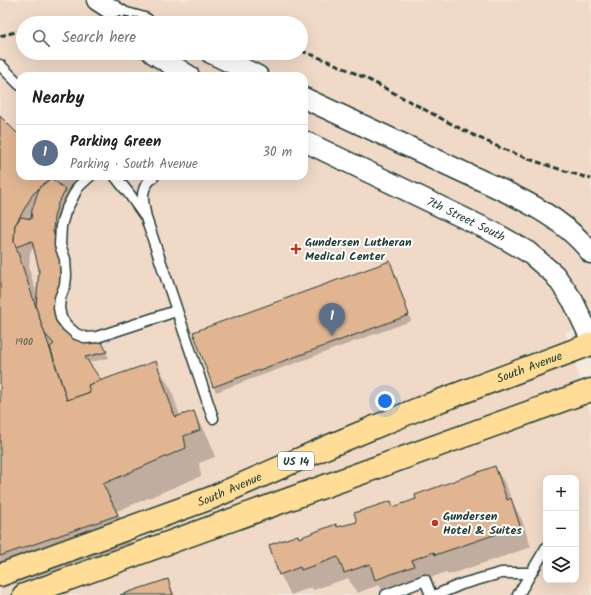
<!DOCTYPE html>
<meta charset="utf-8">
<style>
body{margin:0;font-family:Kalam,sans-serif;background:#f2f2f2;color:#202124}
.controls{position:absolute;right:12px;bottom:12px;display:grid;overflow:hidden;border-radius:8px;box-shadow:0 4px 16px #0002}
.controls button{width:36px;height:36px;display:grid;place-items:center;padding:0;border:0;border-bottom:1px solid #e0e0e0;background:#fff;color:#202124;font:20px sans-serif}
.you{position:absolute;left:385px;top:401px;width:14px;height:14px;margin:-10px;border:3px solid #fff;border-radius:50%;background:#1a73e8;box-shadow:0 0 0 6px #1a73e833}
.badge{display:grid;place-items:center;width:26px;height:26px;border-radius:50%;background:#2563eb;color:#fff;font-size:13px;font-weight:700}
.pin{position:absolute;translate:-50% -33px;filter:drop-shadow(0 1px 2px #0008)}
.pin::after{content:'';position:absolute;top:21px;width:14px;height:12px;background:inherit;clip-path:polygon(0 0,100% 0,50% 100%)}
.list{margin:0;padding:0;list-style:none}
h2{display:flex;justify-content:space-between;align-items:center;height:52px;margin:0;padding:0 16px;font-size:17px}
h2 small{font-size:13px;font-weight:400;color:#757577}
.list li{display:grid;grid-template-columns:26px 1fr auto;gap:12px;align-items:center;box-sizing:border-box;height:56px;padding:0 16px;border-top:1px solid #e0e0e0}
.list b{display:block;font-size:15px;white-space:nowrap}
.list p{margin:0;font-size:13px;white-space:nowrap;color:#757577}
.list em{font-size:13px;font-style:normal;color:#757577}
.icon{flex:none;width:22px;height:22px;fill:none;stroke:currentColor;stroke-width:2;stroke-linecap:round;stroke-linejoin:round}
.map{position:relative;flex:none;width:591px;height:595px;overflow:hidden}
.search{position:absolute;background:#fff;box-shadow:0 4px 16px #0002;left:16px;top:16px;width:292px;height:44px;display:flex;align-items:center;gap:10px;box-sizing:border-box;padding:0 14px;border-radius:22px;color:#757577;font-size:15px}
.panel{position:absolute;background:#fff;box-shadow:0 4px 16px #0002;left:16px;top:72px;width:292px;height:108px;border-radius:12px}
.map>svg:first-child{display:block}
.built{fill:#f0d9c7;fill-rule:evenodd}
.shadow{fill:#0003;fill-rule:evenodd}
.building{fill:#e1b591;stroke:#1f3d34}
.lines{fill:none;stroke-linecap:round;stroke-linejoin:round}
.service-casing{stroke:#1f3d34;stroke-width:13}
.minor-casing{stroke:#1f3d34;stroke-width:23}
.trunk-casing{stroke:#1f3d34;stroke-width:25}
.service{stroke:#fff;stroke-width:10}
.minor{stroke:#fff;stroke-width:20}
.trunk{stroke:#ffdd96;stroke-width:22}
.rail{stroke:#1f3d34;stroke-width:3;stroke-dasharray:6 3;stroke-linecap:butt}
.poi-dot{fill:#c8321e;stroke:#fff;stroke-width:1.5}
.labels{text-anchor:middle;stroke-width:4;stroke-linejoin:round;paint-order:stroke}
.number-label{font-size:10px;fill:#505b4b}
.shield{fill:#fff;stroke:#627771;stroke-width:1}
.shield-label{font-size:11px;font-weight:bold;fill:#1f3d34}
.street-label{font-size:12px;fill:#1f3d34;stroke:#fff}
.poi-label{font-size:12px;font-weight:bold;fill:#1f3d34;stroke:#fff;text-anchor:start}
</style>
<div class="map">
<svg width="591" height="595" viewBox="0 0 591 595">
<rect width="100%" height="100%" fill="#f6e9de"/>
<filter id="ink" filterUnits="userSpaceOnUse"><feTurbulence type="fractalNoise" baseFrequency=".025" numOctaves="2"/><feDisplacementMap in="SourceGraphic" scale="8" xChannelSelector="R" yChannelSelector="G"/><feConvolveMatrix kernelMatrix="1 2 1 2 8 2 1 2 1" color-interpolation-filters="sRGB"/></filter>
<g filter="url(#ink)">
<path class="built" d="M0 0H591V322L565 333 591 415V595H0ZM23 23H301V53H23ZM20 76H304V176H20ZM546 478H576V580H546Z"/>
<g class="shadow">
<path d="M0 118 17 134 20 133V176H100L60 210 63 264 60 322 100 340 109 358 87 363 101 381 155 362 171 389 180 416 194 412 209 439 215 457 199 463 201 476 117 511 132 543 0 589ZM34 246 40 269 38 297 29 269 30 253Z"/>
<polygon points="392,267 411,321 216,392 213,386"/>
<polygon points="495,467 507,487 512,502 522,520 531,547 448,575 446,572 423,581 425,587 401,595 385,595 379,585 357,593 348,578 313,590 312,587 291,595 280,574 299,539 358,522 390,502 394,508 418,499"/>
<polygon points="167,581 175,595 123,595"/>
</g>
<g class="building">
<polygon points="0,116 17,133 20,132 20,176 53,176 33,194 15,225 14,241 67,400 90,392 88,385 156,361 175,417 194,411 200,430 184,436 186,448 103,484 118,515 0,556"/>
<polygon points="51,178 66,190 58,203 54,217 53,231 60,257 62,325 91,335 97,333 107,352 85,357 101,380 88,385 90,392 67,400 50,347 54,344 45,334 36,307 39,269 32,241 16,247 14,241 15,225 21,217 31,219 32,210 39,188"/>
<polygon points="390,261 409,315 213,387 193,332"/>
<polygon points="495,466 507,500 511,498 520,526 435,555 434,552 412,560 414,566 375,580 370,564 344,573 338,557 301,570 300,567 279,575 269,545 298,535 299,538 336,524 337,527 357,522 354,513 391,501 393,507 416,499 415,495"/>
<polygon points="168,579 173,595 120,595"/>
</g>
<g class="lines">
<g class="service-casing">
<g id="service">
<polyline points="0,65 20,85"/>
<polyline points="90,176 78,187 65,212 61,226 60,245 65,259 66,276 65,285 60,298 59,308 61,318 67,326 76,334 87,338 97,337 176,311"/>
<polyline points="115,176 130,195 144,215"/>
<path d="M154 176C138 190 143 200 146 218L213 418"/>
<polyline points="386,595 425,580 431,595"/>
<polyline points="436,595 462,584 501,573 531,573"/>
<polyline points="518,595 546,548"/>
</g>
</g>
<g class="minor-casing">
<g id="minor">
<polyline points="97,0 123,17 144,23"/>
<polyline points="153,53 189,76"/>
<polyline points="211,53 258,76"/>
<path d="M304 98C353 121 401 143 450 166 498 189 558 210 591 253"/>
<path id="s1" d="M304 141 495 233 528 252 555 275 573 301 591 339"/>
</g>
</g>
<g class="trunk-casing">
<g id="trunk">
<path id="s2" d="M0 575 211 498 334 444 418 409 591 344"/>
<polyline points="24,595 591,390"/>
</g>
</g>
<use href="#service" class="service"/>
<use href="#minor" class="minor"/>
<use href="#trunk" class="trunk"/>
<g class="rail">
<polyline points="70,23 123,17 184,23"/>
<polyline points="0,36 23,30"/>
<path d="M301 51C367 73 425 113 488 142 521 158 556 168 591 179"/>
</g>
</g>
</g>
<g class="poi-dot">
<path d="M294 243h4v4h4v4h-4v4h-4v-4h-4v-4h4z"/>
<circle cx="435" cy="523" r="4"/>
</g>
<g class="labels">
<g class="number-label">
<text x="24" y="345">1900</text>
</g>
<rect class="shield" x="278" y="452" width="36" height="18" rx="3"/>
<g class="shield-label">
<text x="296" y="465">US 14</text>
</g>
<g class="street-label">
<text dy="4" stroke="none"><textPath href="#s1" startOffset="180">7th Street South</textPath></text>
<text dy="4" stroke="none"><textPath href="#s2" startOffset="569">South Avenue</textPath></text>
<text dy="4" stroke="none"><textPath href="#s2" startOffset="245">South Avenue</textPath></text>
</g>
<g class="poi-label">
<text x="305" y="246">Gundersen Lutheran<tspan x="305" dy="14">Medical Center</tspan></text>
<text x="443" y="520">Gundersen<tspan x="443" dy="14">Hotel &amp; Suites</tspan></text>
</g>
</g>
</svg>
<div class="controls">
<button>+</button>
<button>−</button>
<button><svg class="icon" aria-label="layers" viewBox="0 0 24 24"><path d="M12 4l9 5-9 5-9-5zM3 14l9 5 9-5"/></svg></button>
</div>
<div class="you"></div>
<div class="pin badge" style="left:332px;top:336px;background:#5c6f8a">1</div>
<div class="search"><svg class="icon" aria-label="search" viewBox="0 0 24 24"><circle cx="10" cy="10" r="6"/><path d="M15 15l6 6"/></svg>Search here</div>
<section class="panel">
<h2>Nearby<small></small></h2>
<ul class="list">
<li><span class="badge" style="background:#5c6f8a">1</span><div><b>Parking Green</b><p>Parking · South Avenue</p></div><em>30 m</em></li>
</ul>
</section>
</div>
